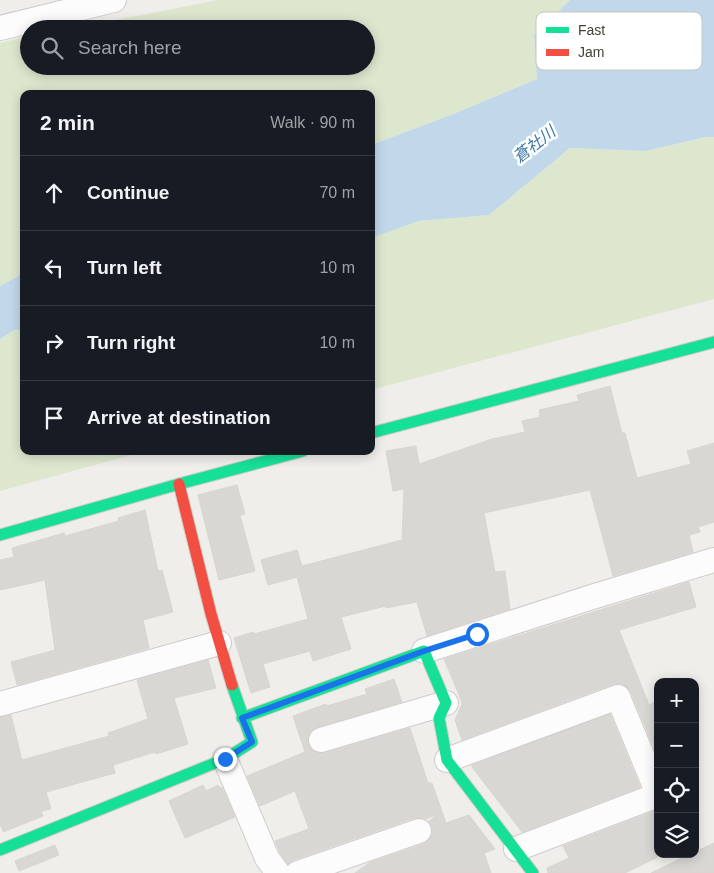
<!DOCTYPE html>
<meta charset="utf-8">
<style>
body{margin:0;font-family:Arial,"Noto Sans JP",sans-serif;background:#242831;color:#f1f3f6}
.controls{position:absolute;right:15px;bottom:15px;display:grid;overflow:hidden;border-radius:10px;box-shadow:0 2px 12px #0003}
.controls button{width:45px;height:45px;display:grid;place-items:center;padding:0;border:0;border-bottom:1px solid #363941;background:#171b24;color:#f1f3f6;font:25px sans-serif}
.stop{position:absolute;width:15px;height:15px;margin:-11px;border:4px solid #1a73e8;border-radius:50%;background:#fff}
.stop.end{background:#1a73e8;border-color:#fff;box-shadow:0 1px 5px #0008}
.list{margin:0;padding:0;list-style:none}
h2{display:flex;justify-content:space-between;align-items:center;height:65px;margin:0;padding:0 20px;font-size:21px}
h2 small{font-size:16px;font-weight:400;color:#9ea1a6}
.list li{display:grid;grid-template-columns:32px 1fr auto;gap:15px;align-items:center;box-sizing:border-box;height:75px;padding:0 20px;border-top:1px solid #363941}
.list b{display:block;font-size:19px;white-space:nowrap}
.list em{font-size:16px;font-style:normal;color:#9ea1a6}
.icon{flex:none;width:28px;height:28px;fill:none;stroke:currentColor;stroke-width:2;stroke-linecap:round;stroke-linejoin:round}
.map{position:relative;flex:none;width:714px;height:873px;overflow:hidden}
.search{position:absolute;background:#171b24;box-shadow:0 2px 12px #0003;left:20px;top:20px;width:355px;height:55px;display:flex;align-items:center;gap:12px;box-sizing:border-box;padding:0 18px;border-radius:28px;color:#9ea1a6;font-size:19px}
.panel{position:absolute;background:#171b24;box-shadow:0 2px 12px #0003;left:20px;top:90px;width:355px;height:365px;border-radius:10px}
.map>svg:first-child{display:block}
.green{fill:#dde7ce}
.water{fill:#c0d8e9}
.building{fill:#d9d7d4;stroke:#d8d5d1}
.lines{fill:none;stroke-linecap:round;stroke-linejoin:round}
.street-casing{stroke:#ceccc9;stroke-width:26}
.fast-casing{stroke:#cecbc3;stroke-width:13}
.jam-casing{stroke:#cecbc3;stroke-width:13}
.street{stroke:#fdfcfc;stroke-width:24}
.fast{stroke:#16e098;stroke-width:11}
.jam{stroke:#f24e42;stroke-width:11}
.route{stroke:#1a73e8;stroke-width:6}
.labels{text-anchor:middle;stroke-width:5;stroke-linejoin:round;paint-order:stroke}
.water-label{font-size:16px;font-style:italic;fill:#3c78a5;stroke:#fff}
.key{fill:#fff;stroke:#c7c6c3;stroke-width:1}
.key-label{font-size:14px;fill:#454038}
</style>
<div class="map">
<svg width="714" height="873" viewBox="0 0 714 873">
<rect width="100%" height="100%" fill="#f0eeeb"/>
<g class="green">
<polygon points="218,0 570,0 534,35 537,79 456,113 371,145 371,94 24,94 24,273 0,286 0,43 29,36 29,66 366,66 366,29 69,29"/>
<polygon points="706,137 714,137 714,299 371,390 371,236 419,221 489,215 570,148 646,151"/>
<polygon points="16,329 24,332 24,451 146,451 0,491 0,339"/>
</g>
<g class="water">
<polygon points="570,0 714,0 714,137 706,137 646,151 570,148 489,215 419,221 371,238 371,145 456,113 537,79 534,35"/>
<polygon points="24,273 24,332 16,329 0,339 0,286"/>
</g>
<g class="building">
<polygon points="610,386 622,433 625,433 637,478 691,464 687,451 714,443 714,522 698,527 700,532 689,535 693,552 613,576 590,490 484,513 495,572 505,571 510,609 427,636 417,602 386,608 386,606 341,617 351,649 313,661 310,651 263,664 270,687 251,693 234,638 253,632 254,634 308,619 297,577 268,585 261,560 297,550 302,566 402,540 404,489 393,491 386,451 416,446 419,464 492,439 525,432 522,421 540,417 539,410 579,401 577,395"/>
<polygon points="237,485 245,514 240,515 255,571 219,580 198,495"/>
<polygon points="145,510 158,571 162,570 173,612 143,620 149,648 17,685 11,662 55,650 45,580 0,590 0,560 14,557 12,548 64,533 65,536 119,521 118,518"/>
<polygon points="689,582 696,607 619,630 649,705 658,701 658,757 631,692 626,686 620,683 613,684 462,740 455,720 462,704 460,697 444,659"/>
<polygon points="208,660 216,688 174,698 188,744 156,754 155,752 113,765 115,773 46,792 51,809 41,811 43,816 3,832 0,824 0,717 11,715 22,760 109,736 108,733 148,719 137,680"/>
<polygon points="394,679 402,702 317,727 311,731 308,736 308,744 312,750 317,753 325,753 410,728 428,783 432,783 446,823 469,815 495,849 484,853 491,873 355,873 369,863 424,844 429,840 433,833 432,827 429,821 439,814 425,819 414,818 293,860 288,864 279,851 275,841 309,829 295,791 260,806 247,776 305,752 293,716 326,704 327,706 367,694 365,689"/>
<polygon points="610,714 640,787 522,832 472,767 472,765"/>
<polygon points="203,785 206,791 218,785 220,788 222,787 235,817 185,838 169,801"/>
<polygon points="658,810 658,857 625,873 548,873 547,868 569,858 563,846"/>
<polygon points="714,843 714,873 651,873 690,854 695,854 695,852"/>
<polygon points="55,845 59,855 19,871 15,861"/>
</g>
<g class="lines">
<g class="street-casing">
<g id="street">
<polyline points="0,28 114,0"/>
<polyline points="424,651 592,597 714,560"/>
<polyline points="0,704 219,643"/>
<polyline points="321,740 446,703"/>
<polyline points="225,759 267,858 278,873"/>
<polyline points="447,760 618,697 658,794"/>
<polyline points="516,849 658,795"/>
<polyline points="298,873 419,831"/>
</g>
</g>
<g class="fast-casing">
<g id="fast">
<polyline points="371,433 714,342"/>
<polyline points="0,535 179,484 303,451"/>
<polyline points="242,718 424,651 446,703 439,718 447,760 533,873"/>
<polyline points="0,850 225,759 252,742 232,685"/>
</g>
</g>
<g class="jam-casing">
<polyline id="jam" points="179,484 211,614 232,685"/>
</g>
<use href="#street" class="street"/>
<use href="#fast" class="fast"/>
<use href="#jam" class="jam"/>
</g>
<g class="lines">
<polyline class="route" points="225,759 252,742 242,718 424,651 477,634"/>
</g>
<g class="labels">
<g class="water-label">
<text transform="translate(534 144) rotate(-38)" y="6">蒼社川</text>
</g>
</g>
<rect x="536" y="12" width="166" height="58" rx="8" class="key"/>
<rect x="546" y="27" width="23" height="6" fill="#16e098"/>
<rect x="546" y="49" width="23" height="7" fill="#f24e42"/>
<g class="key-label">
<text x="578" y="35">Fast</text>
<text x="578" y="57">Jam</text>
</g>
</svg>
<div class="controls">
<button>+</button>
<button>−</button>
<button><svg class="icon" aria-label="locate" viewBox="0 0 24 24"><circle cx="12" cy="12" r="6"/><path d="M12 2v4M12 18v4M2 12h4M18 12h4"/></svg></button>
<button><svg class="icon" aria-label="layers" viewBox="0 0 24 24"><path d="M12 4l9 5-9 5-9-5zM3 14l9 5 9-5"/></svg></button>
</div>
<div class="stop" style="left:477px;top:634px"></div>
<div class="stop end" style="left:225px;top:759px"></div>
<div class="search"><svg class="icon" aria-label="search" viewBox="0 0 24 24"><circle cx="10" cy="10" r="6"/><path d="M15 15l6 6"/></svg>Search here</div>
<section class="panel">
<h2>2 min<small>Walk · 90 m</small></h2>
<ul class="list">
<li><svg class="icon" aria-label="ahead" viewBox="0 0 24 24"><path d="M12 20V5M6 11l6-6 6 6"/></svg><div><b>Continue</b></div><em>70 m</em></li>
<li><svg class="icon" aria-label="left" viewBox="0 0 24 24"><path d="M17 20v-9H6M10 6l-5 5 5 5"/></svg><div><b>Turn left</b></div><em>10 m</em></li>
<li><svg class="icon" aria-label="right" viewBox="0 0 24 24"><path d="M7 20v-9h11M14 6l5 5-5 5"/></svg><div><b>Turn right</b></div><em>10 m</em></li>
<li><svg class="icon" aria-label="arrive" viewBox="0 0 24 24"><path d="M6 21V4h12l-3 4 3 4H6"/></svg><div><b>Arrive at destination</b></div></li>
</ul>
</section>
</div>
